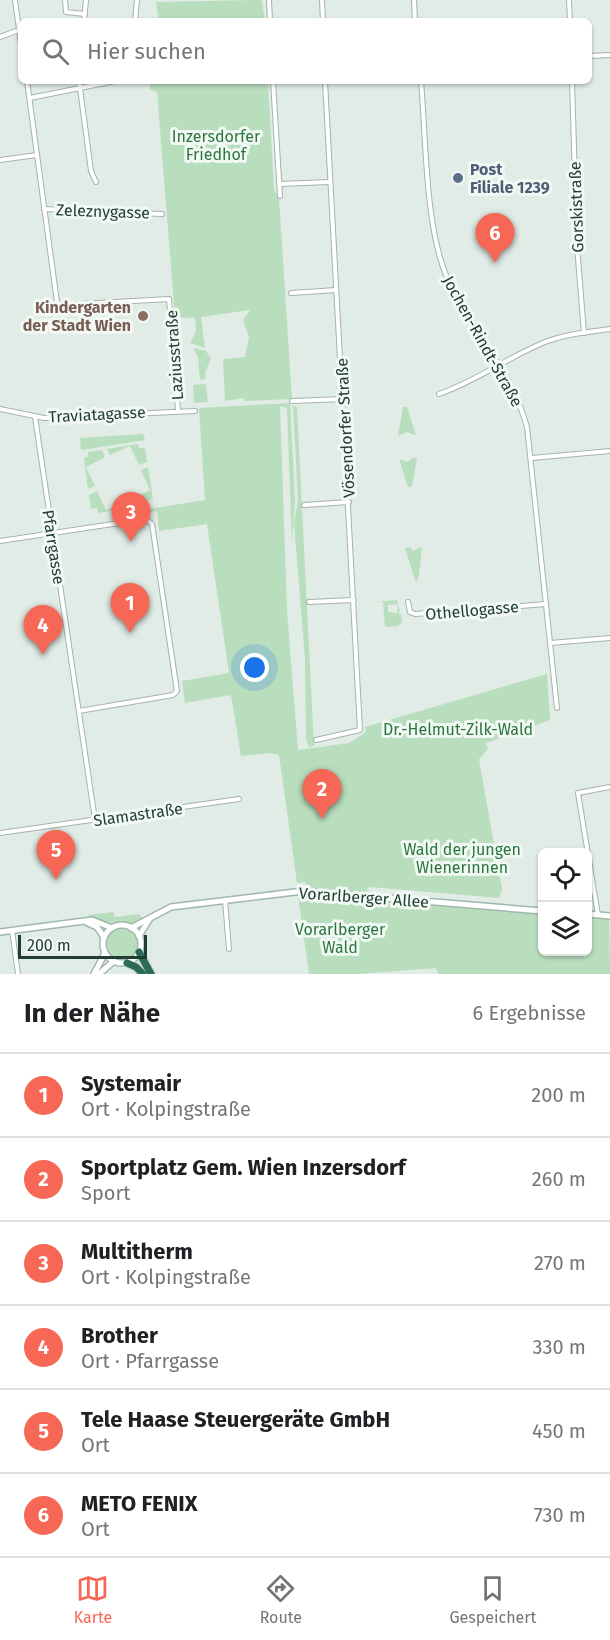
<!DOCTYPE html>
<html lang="de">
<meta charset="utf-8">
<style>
body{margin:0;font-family:"Fira Sans",sans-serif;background:#f2f2f2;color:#202124}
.controls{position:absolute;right:18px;bottom:18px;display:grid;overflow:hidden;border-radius:9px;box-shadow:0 2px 4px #0004}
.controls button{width:54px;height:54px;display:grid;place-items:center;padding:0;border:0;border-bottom:2px solid #e0e0e0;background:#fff;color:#202124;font:30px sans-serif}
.scale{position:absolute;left:18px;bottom:15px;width:129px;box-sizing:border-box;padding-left:6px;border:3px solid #213e32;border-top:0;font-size:16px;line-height:21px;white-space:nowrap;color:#213e32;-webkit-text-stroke:4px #f2f9f4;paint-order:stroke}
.you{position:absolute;left:255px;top:668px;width:21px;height:21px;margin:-15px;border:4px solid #fff;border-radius:50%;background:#1a73e8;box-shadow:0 0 0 9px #1a73e833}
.badge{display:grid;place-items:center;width:39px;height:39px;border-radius:50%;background:#f66755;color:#fff;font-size:20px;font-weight:700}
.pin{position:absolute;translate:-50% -50px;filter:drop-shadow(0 2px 3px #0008)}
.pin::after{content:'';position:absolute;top:32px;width:21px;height:18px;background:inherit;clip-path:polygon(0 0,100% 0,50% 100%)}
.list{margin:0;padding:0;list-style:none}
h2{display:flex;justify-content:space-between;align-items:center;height:78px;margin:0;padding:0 24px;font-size:26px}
h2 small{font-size:20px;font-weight:400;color:#757577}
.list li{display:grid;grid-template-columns:39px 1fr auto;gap:18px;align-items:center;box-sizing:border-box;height:84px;padding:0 24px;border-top:2px solid #e0e0e0}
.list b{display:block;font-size:22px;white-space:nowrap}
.list p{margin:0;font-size:20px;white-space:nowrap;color:#757577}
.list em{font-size:20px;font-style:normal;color:#757577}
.icon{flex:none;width:33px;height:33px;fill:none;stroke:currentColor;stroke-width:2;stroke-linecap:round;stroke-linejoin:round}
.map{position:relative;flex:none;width:610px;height:974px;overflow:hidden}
.search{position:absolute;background:#fff;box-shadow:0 2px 4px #0004;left:18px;right:18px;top:18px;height:66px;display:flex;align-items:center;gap:15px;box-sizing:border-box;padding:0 21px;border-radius:9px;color:#757577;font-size:22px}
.sheet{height:582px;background:#fff}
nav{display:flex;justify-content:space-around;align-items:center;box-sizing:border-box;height:84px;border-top:2px solid #e0e0e0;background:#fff;font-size:16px;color:#757577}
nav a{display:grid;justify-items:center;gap:3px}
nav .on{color:#f66755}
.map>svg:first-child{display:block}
.green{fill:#b9debe}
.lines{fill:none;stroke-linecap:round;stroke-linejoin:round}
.street-casing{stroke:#a4b4ac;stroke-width:6}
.secondary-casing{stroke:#9fb8ac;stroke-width:8}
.highway-casing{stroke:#c1c9c6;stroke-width:9}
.street{stroke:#fff;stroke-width:4}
.secondary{stroke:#fff;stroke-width:5}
.highway{stroke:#2c6b55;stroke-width:7}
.service-dot{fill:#5c6f8a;stroke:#f2f9f4;stroke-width:2}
.education-dot{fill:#8d6e63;stroke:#f2f9f4;stroke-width:2}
.labels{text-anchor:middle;stroke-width:6;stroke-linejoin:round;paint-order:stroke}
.park-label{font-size:16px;fill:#2a763d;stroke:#f2f9f4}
.service-label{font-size:16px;font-weight:bold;fill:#4e5e75;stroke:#f2f9f4;text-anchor:start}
.street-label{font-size:16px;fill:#213e32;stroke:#f2f9f4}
.education-label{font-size:16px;font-weight:bold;fill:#785e54;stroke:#f2f9f4;text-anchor:end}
</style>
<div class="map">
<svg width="610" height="974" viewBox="0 0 610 974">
<rect width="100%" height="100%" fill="#e1ece6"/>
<g class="green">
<polygon points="262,0 265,21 159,21 156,2"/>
<polygon points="150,81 268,81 274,190 279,198 292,399 245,401 244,398 225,401 223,359 245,357 249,337 243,320 250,310 201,317 205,348 190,343 196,331 195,318 175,317 157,92 150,90"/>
<polygon points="193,348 206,351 211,359 205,372 206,379 200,380 198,357"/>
<polygon points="206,384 208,402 194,403 193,385"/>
<polygon points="290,403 295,500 292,544 287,408 280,406 287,611 298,750 349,743 366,732 365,727 547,674 550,720 486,743 488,749 479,759 502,889 499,898 370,887 367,889 370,893 308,887 305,882 297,883 279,755 270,753 241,756 231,695 185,703 182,681 229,673 207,524 159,531 157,511 143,513 142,510 205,500 199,408"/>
<polygon points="293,406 297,407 314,746 309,747 306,740 305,660 294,523 298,500"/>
<polygon points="403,407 407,407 416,435 406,432 398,436"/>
<polygon points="143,434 145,440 81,450 80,438"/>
<polygon points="138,444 139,448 145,448 147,462 139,465 130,446 110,455 107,449"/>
<polygon points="102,450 105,457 86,467 95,486 88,489 84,458 88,457 88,452"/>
<polygon points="412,458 417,458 412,486 408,487 399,459 408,462"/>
<polygon points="148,467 153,499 148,500 148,505 135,507 131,499 150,490 141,470"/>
<polygon points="97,491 106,510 126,501 129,508 98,513 97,508 91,509 89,495"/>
<polygon points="410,547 413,551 422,547 419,575 416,583 405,548"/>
<polygon points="397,600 400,612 397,613 398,604 388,605 388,612 401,614 402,622 398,626 385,627 383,602 375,602"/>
<polygon points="313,894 542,913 542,951 588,951 588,917 609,919 610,974 438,974 436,968 358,974 309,974 298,895"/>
<path d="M113 912 115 917 139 914 142 918 134 923C119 923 101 925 88 915Z"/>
<circle cx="122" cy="944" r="15"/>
</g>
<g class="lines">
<g class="street-casing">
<g id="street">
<polyline points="15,0 21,44"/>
<polyline points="65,0 66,12 85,14"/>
<polyline points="269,0 270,21"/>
<polyline points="322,0 323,21"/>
<polyline points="414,0 415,21"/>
<polyline points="569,0 570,21"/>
<polyline points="84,21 86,0"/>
<polyline points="135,21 137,0"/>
<polyline points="0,37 19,30"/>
<polyline points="589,56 610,55"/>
<polyline points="27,81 57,302 62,305 169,299 178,410"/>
<polyline points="79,81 91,171 96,182"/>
<polyline points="273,81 280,196"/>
<path d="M421 81C426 138 425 224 446 275 469 328 512 371 527 427L557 708"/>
<polyline points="572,81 577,246 584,333"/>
<polyline points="30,98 115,81"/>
<polyline points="0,160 37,155"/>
<polyline points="280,184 329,182"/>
<polyline points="44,209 162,214"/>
<polyline points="291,293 336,290"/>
<path d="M439 394C477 381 508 357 545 342 566 334 588 332 610 329"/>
<polyline points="292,401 343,399"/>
<polyline points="0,409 44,418 195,411"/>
<polyline points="35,417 95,820"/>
<polyline points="532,458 610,451"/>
<polyline points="304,505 349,502"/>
<polyline points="0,541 146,519 152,524 177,691 173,695 79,711"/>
<polyline points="309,602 354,600"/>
<polyline points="408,602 410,612 415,614 546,604"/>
<polyline points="550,643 610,638"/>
<polyline points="316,740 360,730 325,81"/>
<polyline points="0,833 239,799"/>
<polyline points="225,900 229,949"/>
<polyline points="598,915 578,793 610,787"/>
<polyline points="12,930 18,974"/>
</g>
</g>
<g class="secondary-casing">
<g id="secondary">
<polyline points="588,914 610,916"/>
<polyline points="86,922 97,927 104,937"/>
<circle cx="122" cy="944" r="19"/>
<polyline points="131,928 171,907 303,891 542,911"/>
<polyline points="0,932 92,920 112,928"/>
<polyline points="139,936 149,920"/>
<polyline points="94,974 105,953"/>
<polyline points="99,974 114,961"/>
</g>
</g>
<g class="highway-casing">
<g id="highway">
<polyline points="139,952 151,974"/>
<polyline points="127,963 136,967 143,974"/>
</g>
</g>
<use href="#street" class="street"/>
<use href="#secondary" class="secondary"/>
<use href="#highway" class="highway"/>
</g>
<circle class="service-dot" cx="458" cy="178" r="6"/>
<circle class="education-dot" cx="143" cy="316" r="6"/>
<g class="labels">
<g class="park-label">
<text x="216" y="142">Inzersdorfer<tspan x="216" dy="18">Friedhof</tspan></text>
<text x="458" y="735">Dr.-Helmut-Zilk-Wald</text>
<text x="462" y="855">Wald der jungen<tspan x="462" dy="18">Wienerinnen</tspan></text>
<text x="340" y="935">Vorarlberger<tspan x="340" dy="18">Wald</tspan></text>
</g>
<g class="service-label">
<text x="470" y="175">Post<tspan x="470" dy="18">Filiale 1239</tspan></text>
</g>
<g class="street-label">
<text transform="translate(576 207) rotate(-92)" y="6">Gorskistraße</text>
<text transform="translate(103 211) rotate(2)" y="6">Zeleznygasse</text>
<text transform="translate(483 341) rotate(61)" y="6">Jochen-Rindt-Straße</text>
<text transform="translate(174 355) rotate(-94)" y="6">Laziusstraße</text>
<text transform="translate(97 414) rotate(-3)" y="6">Traviatagasse</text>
<text transform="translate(345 428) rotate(-93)" y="6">Vösendorfer Straße</text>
<text transform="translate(54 547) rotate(81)" y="6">Pfarrgasse</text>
<text transform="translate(472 610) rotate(-5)" y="6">Othellogasse</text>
<text transform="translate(138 814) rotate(-8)" y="6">Slamastraße</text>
<text transform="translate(364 897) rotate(4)" y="6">Vorarlberger Allee</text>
</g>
<g class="education-label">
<text x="131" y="313">Kindergarten<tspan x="131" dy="18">der Stadt Wien</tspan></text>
</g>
</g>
</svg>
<div class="controls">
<button><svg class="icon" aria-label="locate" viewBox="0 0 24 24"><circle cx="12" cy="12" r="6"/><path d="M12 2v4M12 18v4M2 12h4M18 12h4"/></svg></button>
<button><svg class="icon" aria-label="layers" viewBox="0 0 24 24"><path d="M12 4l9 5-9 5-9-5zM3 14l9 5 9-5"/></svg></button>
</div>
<div class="scale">200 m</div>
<div class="you"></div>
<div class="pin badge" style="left:130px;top:633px">1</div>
<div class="pin badge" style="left:322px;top:819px">2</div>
<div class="pin badge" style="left:131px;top:542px">3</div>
<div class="pin badge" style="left:43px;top:655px">4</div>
<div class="pin badge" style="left:56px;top:880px">5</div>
<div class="pin badge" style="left:495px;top:263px">6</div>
<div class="search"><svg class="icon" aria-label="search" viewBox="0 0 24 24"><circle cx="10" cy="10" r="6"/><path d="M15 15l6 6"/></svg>Hier suchen</div>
</div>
<section class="sheet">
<h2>In der Nähe<small>6 Ergebnisse</small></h2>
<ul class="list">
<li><span class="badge">1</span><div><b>Systemair</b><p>Ort · Kolpingstraße</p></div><em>200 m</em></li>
<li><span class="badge">2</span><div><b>Sportplatz Gem. Wien Inzersdorf</b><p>Sport</p></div><em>260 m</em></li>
<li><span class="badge">3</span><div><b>Multitherm</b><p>Ort · Kolpingstraße</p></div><em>270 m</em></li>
<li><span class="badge">4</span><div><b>Brother</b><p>Ort · Pfarrgasse</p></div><em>330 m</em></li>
<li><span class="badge">5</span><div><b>Tele Haase Steuergeräte GmbH</b><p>Ort</p></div><em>450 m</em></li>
<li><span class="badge">6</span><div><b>METO FENIX</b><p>Ort</p></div><em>730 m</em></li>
</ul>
</section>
<nav>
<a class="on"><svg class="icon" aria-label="map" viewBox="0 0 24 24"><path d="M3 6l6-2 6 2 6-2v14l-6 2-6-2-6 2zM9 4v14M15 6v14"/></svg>Karte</a>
<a><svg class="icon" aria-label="directions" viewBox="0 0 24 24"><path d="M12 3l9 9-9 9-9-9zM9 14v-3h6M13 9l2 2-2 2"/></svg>Route</a>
<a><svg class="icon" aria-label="saved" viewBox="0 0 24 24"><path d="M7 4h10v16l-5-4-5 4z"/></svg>Gespeichert</a>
</nav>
